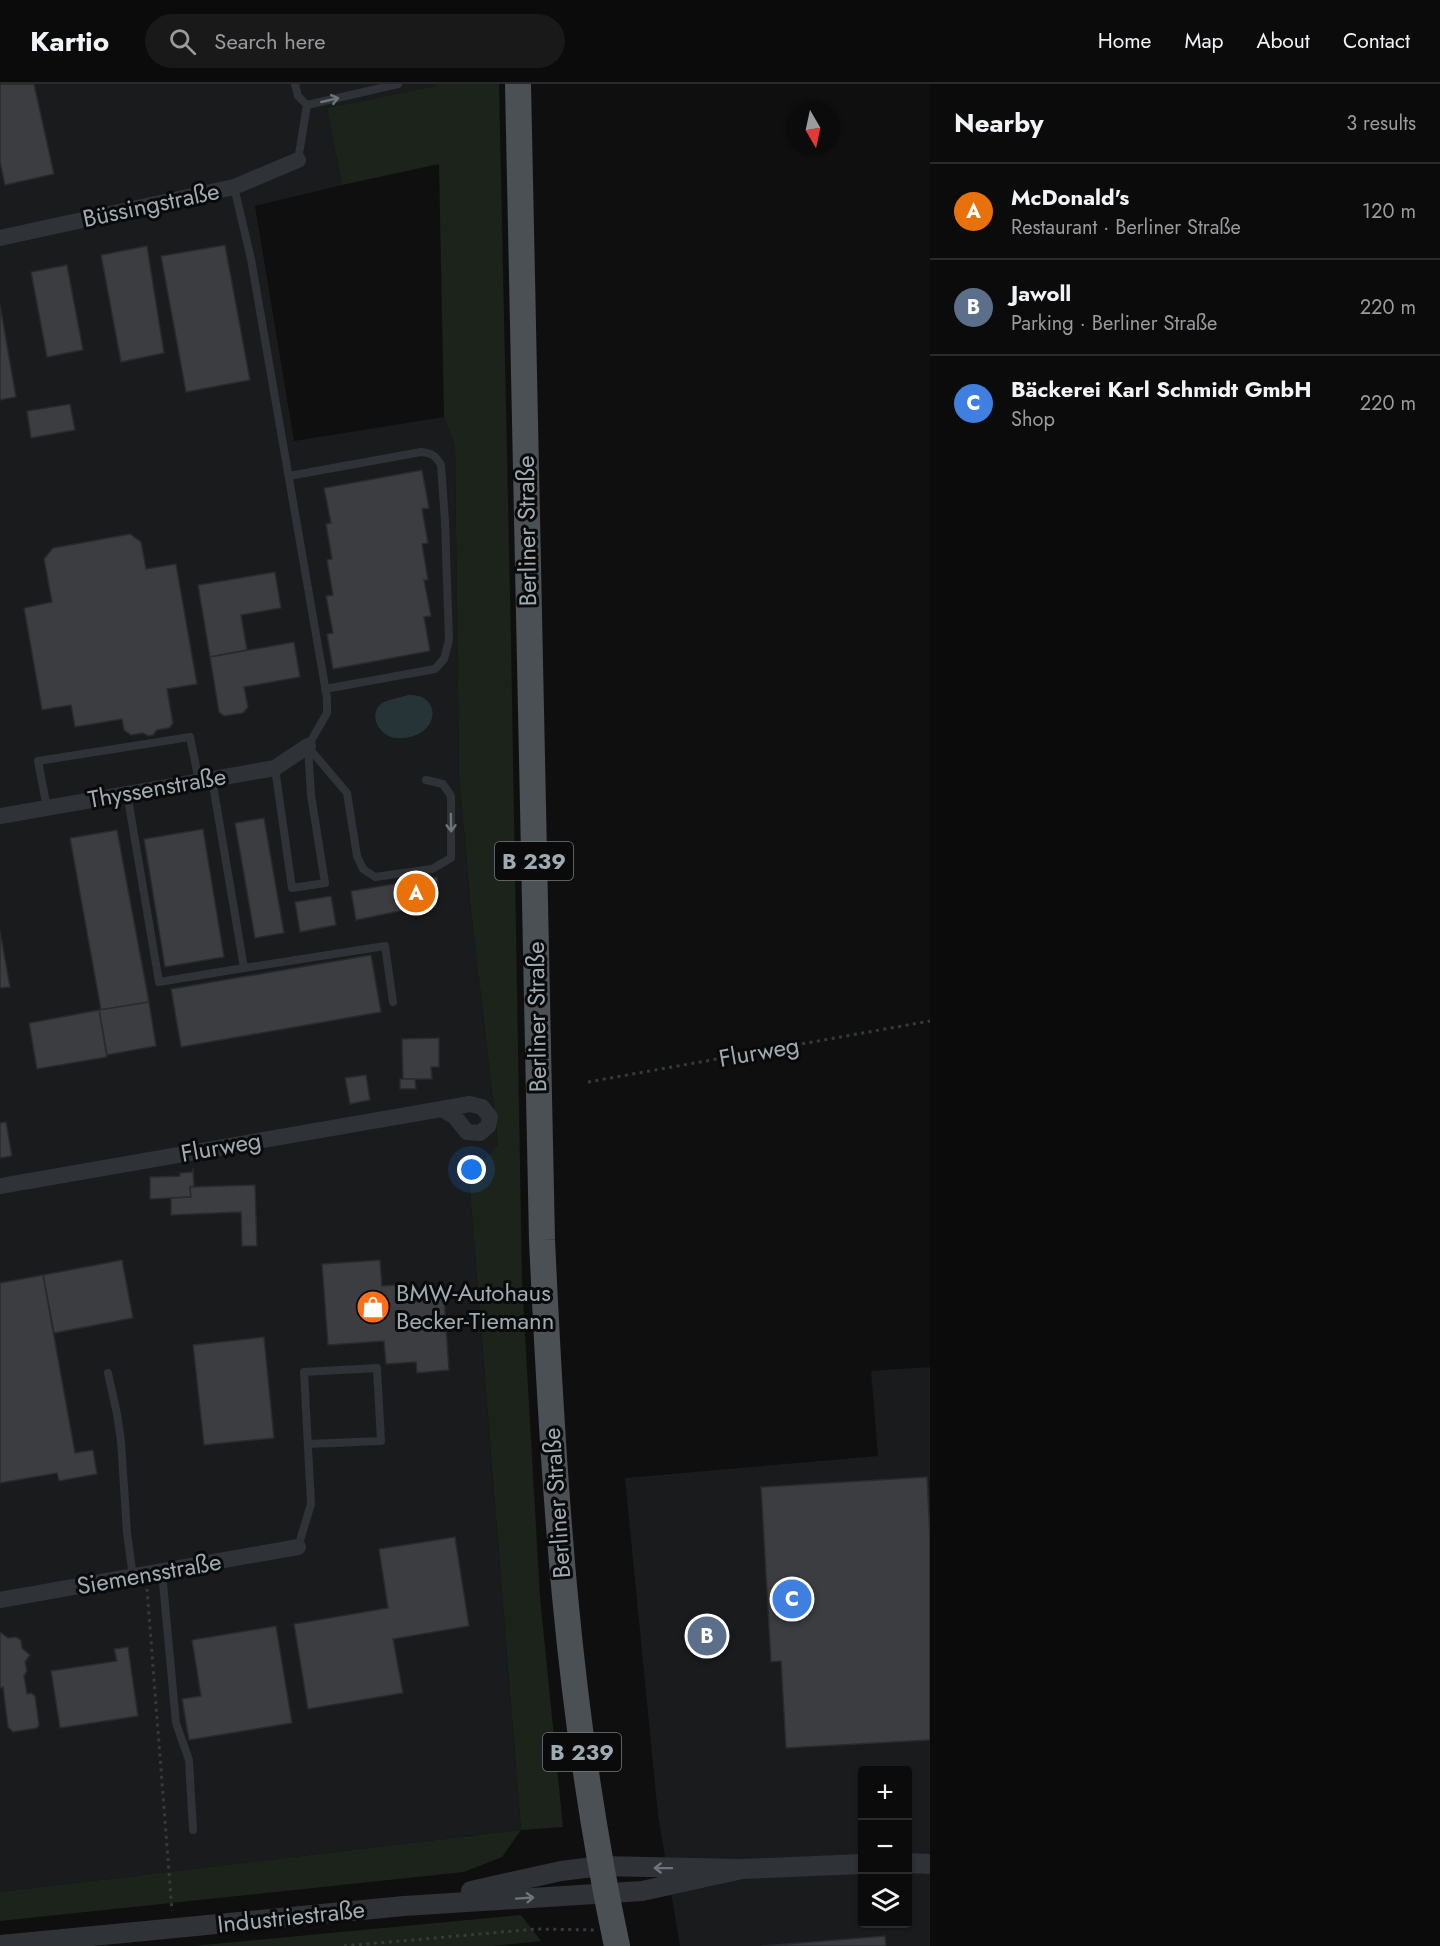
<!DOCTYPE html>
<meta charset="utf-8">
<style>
body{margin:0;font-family:Jost,sans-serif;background:#19191a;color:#f1f3f6}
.controls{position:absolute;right:18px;bottom:18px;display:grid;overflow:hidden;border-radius:6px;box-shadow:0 2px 4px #0004}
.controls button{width:54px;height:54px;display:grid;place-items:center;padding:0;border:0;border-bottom:2px solid #2b2b2d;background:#0b0b0c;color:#f1f3f6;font:30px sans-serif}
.compass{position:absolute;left:786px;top:18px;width:54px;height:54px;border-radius:50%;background:#0b0b0c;box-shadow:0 2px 4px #0004;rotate:171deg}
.you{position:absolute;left:472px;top:1086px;width:21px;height:21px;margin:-15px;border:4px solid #fff;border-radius:50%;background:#1a73e8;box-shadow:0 0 0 9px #1a73e833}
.badge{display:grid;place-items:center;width:39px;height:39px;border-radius:50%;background:#ea580c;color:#fff;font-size:20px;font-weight:700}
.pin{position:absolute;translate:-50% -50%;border:3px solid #fff;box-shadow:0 2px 6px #0006}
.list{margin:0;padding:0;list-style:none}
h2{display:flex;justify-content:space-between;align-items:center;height:78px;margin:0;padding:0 24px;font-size:26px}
h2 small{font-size:20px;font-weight:400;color:#9a9b9d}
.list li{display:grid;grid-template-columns:39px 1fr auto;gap:18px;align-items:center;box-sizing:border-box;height:96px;padding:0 24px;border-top:2px solid #2b2b2d}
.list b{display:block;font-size:22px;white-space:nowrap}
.list p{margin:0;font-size:20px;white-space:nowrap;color:#9a9b9d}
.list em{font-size:20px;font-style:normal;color:#9a9b9d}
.icon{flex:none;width:33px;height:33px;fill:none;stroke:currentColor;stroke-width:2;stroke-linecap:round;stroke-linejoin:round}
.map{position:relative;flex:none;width:930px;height:1862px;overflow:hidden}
header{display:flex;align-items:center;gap:36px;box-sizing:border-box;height:84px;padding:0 30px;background:#0b0b0c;border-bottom:2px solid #2b2b2d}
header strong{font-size:28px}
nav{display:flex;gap:33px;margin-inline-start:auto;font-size:21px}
.search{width:420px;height:54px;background:#19191a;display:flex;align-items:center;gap:15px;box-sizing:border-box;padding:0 21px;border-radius:33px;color:#9a9b9d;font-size:22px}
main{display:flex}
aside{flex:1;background:#0b0b0c}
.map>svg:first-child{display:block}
.built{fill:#1a1b1d;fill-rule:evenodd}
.green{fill:#1c231b}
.water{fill:#263438}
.building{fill:#3b3d41;stroke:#292a2d;stroke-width:1.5}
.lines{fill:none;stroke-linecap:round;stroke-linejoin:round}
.path{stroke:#353a3d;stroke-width:3;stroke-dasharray:3 4.5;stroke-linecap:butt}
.service{stroke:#2f3236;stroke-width:8}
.minor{stroke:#2f3236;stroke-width:16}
.tertiary{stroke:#2f3236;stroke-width:20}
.primary{stroke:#4b5055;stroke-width:26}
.oneway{stroke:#6c757b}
.labels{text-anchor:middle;stroke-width:6;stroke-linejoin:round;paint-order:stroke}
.shield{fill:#0a0a0b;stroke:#727b81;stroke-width:1.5}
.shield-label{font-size:22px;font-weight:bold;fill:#9eabb3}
.street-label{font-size:24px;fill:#9eabb3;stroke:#0a0a0b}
.poi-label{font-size:24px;fill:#9eabb3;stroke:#0a0a0b;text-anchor:start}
</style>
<header>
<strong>Kartio</strong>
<div class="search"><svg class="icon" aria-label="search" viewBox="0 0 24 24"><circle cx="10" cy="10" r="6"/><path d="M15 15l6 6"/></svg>Search here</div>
<nav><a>Home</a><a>Map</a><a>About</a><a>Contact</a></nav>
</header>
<main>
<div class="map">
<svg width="930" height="1862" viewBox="0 0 930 1862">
<rect width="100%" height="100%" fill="#0f0f10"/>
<g class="built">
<polygon points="0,0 437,0 437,2 327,24 342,101 255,122 294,357 444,333 455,362 459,691 471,826 498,1060 469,1094 521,1746 0,1808"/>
<path d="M930 1283V1862H680L658 1731 625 1394 878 1372 871 1287ZM862 1686H908V1840H862Z"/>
</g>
<g class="green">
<polygon points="437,0 499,0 511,556 522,1197 540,1513 563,1743 521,1746 502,1773 464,1788 0,1837 0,1808 521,1746 469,1094 498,1060 471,826 459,691 455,362 444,333 439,80 342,101 327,24 436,2"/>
<polygon points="521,1831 541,1857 494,1862 193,1862"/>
</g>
<path class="water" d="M408 611C444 609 441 656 396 654 381 653 367 632 381 620 388 615 400 614 408 611Z"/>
<g class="building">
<polygon points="0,0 34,0 54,90 5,101 0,78"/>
<polygon points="225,161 250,296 186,308 161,172"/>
<polygon points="147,162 164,269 121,278 101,171"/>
<polygon points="67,181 83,266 47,273 31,188"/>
<polygon points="0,221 16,313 0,316"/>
<polygon points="70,320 75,346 31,354 27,327"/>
<polygon points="422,386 429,424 422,425 428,459 422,460 428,496 424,496 431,532 424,533 430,567 333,585 327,550 333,549 326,512 333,511 327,476 332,475 326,440 331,439 324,404"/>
<polygon points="130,450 141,458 146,485 176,480 197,600 167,605 173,639 169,644 157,646 153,651 148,652 143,649 131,651 124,646 122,635 75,643 71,621 42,626 24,524 52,518 44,475 53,464"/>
<polygon points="275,488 281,524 241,531 247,566 210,573 198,501"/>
<polygon points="294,558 300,593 244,603 248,623 243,629 224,632 219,628 210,573"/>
<polygon points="264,734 284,849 255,854 235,739"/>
<polygon points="203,745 224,873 165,883 144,755"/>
<polygon points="117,746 149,918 101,926 70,754"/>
<polygon points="437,793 438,801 432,802 436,823 420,826 419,823 356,836 351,807"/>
<polygon points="331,812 336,841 300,848 295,818"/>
<polygon points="0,847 10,903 0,904"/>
<polygon points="371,871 381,928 181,963 171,905"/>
<polygon points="149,918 156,962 107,971 99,926"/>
<polygon points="99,926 107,973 37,985 29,939"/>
<polygon points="439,954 439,983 431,983 432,995 403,995 402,955"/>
<polygon points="366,991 370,1016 350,1020 345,994"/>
<polygon points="400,995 415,995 416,1005 400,1005"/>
<polygon points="6,1038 12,1072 0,1074 0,1039"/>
<polygon points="193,1084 194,1103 190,1103 191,1113 150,1115 150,1093 180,1092 180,1089 193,1088"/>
<polygon points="255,1101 257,1162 242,1162 241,1128 171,1131 171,1114 191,1113 190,1103"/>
<polygon points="122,1176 133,1234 54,1249 43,1191"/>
<polygon points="380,1176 382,1202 408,1200 409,1216 444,1214 449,1286 417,1289 416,1278 386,1280 384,1257 328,1261 322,1180"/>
<polygon points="43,1191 75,1369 93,1366 97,1390 59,1397 57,1389 0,1399 0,1199"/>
<polygon points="264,1253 274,1354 204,1361 193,1261"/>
<polygon points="927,1393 930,1452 930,1656 786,1664 781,1577 771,1578 761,1403"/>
<polygon points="455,1453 469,1542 393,1555 403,1609 308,1625 294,1540 388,1524 379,1465"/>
<polygon points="276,1542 292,1639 189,1656 182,1615 201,1612 192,1556"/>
<polygon points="0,1548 8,1554 16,1553 21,1556 22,1564 30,1571 25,1578 27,1587 24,1592 27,1610 31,1609 35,1612 39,1641 37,1644 13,1648 8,1643 3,1603 0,1604"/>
<polygon points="128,1563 138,1632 60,1644 51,1587 117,1577 114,1565"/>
<polygon points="885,1852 886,1862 762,1862"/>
</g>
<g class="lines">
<g class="path">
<polyline points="588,998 930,937"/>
<polyline points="147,1505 172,1827"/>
<polyline points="344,1862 536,1845 594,1846"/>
</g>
<g class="service">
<polyline points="295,0 298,12 307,21"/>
<polyline points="298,76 307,21 398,0"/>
<polyline points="234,103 251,175 327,614 327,629 308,662 311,711 325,799 292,804 275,684"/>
<path d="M289 392 421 368C432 369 436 372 441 381L445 437 449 556 444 575 435 585 325 605"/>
<polyline points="308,663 347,709 357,772 363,785 375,793 432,785 451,774 451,712 443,700 426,696"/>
<polyline points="127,709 159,898 244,884 212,695"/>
<polyline points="47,724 38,677 190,653 199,697"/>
<polyline points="244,884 385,862 393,918"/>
<polyline points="108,1289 117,1330 121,1357 127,1449 133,1493"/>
<polyline points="298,1463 311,1420 304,1288 377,1284 381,1357 308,1360"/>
<polyline points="162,1488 176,1639 189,1676 193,1746"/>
</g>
<g class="minor">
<polyline points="0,154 234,103 298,76"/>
<polyline points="0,732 275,684 308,662"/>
<polyline points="0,1102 470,1020 482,1023 490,1033 488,1042 480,1049 467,1048 455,1033 442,1025"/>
<polyline points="0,1516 298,1463"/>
</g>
<g class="tertiary">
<polyline points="908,1779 930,1780"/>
<polyline points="471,1807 561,1787 601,1782 742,1785 862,1780"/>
<polyline points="0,1861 404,1822 642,1807 742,1785"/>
</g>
<path class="primary" d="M518 0 542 1156C553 1393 567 1630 617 1862"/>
</g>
<defs><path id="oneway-shaft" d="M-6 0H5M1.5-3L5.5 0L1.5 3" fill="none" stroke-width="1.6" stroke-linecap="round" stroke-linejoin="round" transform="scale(1.5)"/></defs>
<g class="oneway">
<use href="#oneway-shaft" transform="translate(330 16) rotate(-13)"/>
<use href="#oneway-shaft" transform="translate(451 739) rotate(89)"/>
<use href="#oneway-shaft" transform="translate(663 1784) rotate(-179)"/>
<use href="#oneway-shaft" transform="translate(525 1814) rotate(-4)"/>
</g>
<defs>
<g id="shop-disc" transform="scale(1.725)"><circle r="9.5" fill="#ff6e18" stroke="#0a0a0b"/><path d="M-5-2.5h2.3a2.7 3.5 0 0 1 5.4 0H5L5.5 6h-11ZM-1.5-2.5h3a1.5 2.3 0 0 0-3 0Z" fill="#fff"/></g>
</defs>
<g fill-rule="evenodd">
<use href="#shop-disc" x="373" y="1223"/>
</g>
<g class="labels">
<g class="shield">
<rect x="495" y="758" width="78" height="38" rx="4.5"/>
<rect x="543" y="1649" width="78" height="38" rx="4.5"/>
</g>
<g class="shield-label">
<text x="534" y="785">B 239</text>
<text x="582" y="1676">B 239</text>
</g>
<g class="street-label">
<text transform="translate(151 121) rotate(-12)" y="8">Büssingstraße</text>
<text transform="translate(527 447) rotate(-91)" y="8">Berliner Straße</text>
<text transform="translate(157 704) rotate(-10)" y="8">Thyssenstraße</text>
<text transform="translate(537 933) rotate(-91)" y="8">Berliner Straße</text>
<text transform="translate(759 968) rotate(-10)" y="8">Flurweg</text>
<text transform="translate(221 1063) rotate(-10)" y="8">Flurweg</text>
<text transform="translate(557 1419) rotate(-94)" y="8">Berliner Straße</text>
<text transform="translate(149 1490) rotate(-10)" y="8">Siemensstraße</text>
<text transform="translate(291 1833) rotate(-6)" y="8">Industriestraße</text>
</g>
<g class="poi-label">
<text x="396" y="1217">BMW-Autohaus<tspan x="396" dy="28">Becker-Tiemann</tspan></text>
</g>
</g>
</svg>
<div class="controls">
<button>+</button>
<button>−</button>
<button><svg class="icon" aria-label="layers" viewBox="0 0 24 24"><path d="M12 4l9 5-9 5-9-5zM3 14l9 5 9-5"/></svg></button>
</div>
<svg class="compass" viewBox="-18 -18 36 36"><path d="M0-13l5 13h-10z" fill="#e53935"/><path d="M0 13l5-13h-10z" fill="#9a9b9d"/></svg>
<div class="you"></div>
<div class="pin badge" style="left:416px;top:809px;background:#e8710a">A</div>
<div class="pin badge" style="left:707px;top:1552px;background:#5c6f8a">B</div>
<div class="pin badge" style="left:792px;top:1515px;background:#3f7fe0">C</div>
</div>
<aside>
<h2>Nearby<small>3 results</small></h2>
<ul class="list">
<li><span class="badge" style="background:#e8710a">A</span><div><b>McDonald's</b><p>Restaurant · Berliner Straße</p></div><em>120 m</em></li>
<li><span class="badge" style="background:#5c6f8a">B</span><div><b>Jawoll</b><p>Parking · Berliner Straße</p></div><em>220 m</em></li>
<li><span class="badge" style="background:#3f7fe0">C</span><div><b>Bäckerei Karl Schmidt GmbH</b><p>Shop</p></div><em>220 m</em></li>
</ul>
</aside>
</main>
